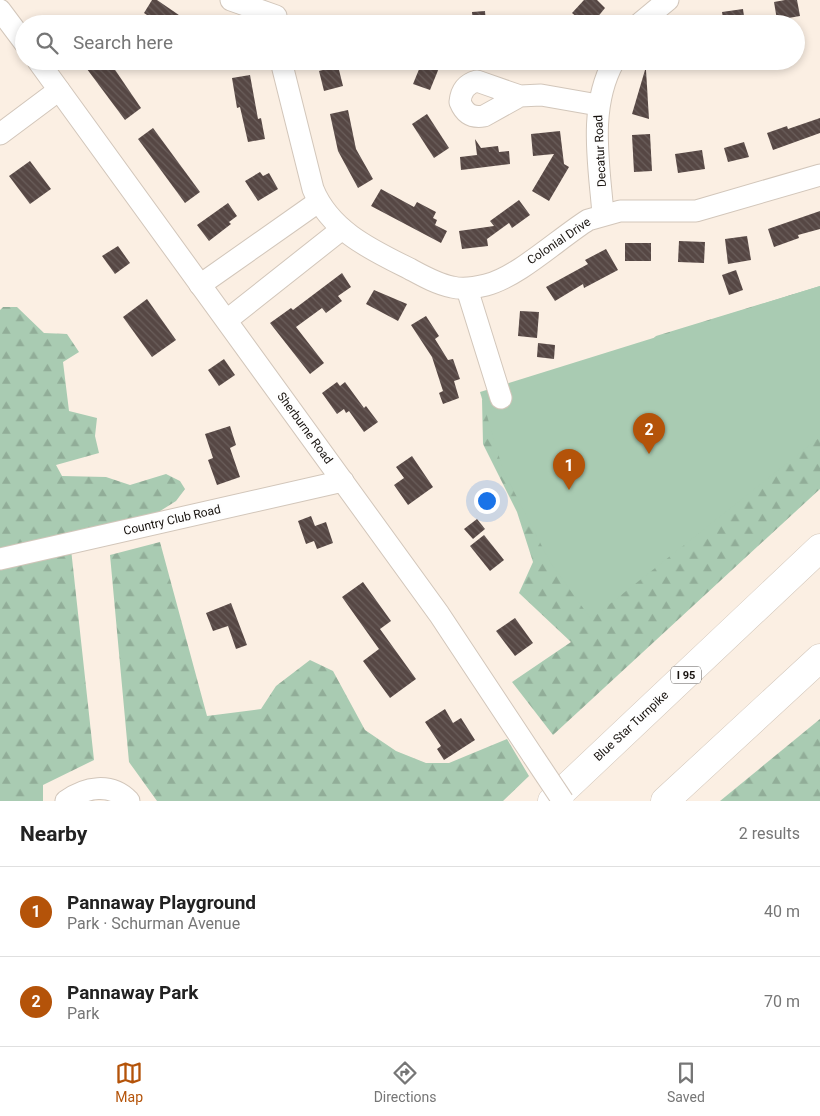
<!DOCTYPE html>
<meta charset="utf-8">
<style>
body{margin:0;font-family:Roboto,sans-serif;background:#f2f2f2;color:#222}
.you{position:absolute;left:486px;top:500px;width:18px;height:18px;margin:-12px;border:4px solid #fff;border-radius:50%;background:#1a73e8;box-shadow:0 0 0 8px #1a73e833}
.badge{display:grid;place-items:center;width:32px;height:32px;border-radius:50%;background:#b45309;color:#fff;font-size:16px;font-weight:700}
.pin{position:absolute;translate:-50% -41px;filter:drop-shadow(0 1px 2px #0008)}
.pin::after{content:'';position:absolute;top:26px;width:18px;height:15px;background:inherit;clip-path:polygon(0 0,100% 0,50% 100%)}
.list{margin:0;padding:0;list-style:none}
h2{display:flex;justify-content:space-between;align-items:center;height:65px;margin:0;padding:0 20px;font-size:21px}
h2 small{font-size:16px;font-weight:400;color:#767676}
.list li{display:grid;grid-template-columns:32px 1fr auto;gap:15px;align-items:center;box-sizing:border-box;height:90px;padding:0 20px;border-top:1px solid #e0e0e0}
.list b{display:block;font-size:19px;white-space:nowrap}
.list p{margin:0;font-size:16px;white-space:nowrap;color:#767676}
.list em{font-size:16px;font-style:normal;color:#767676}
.icon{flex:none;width:28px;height:28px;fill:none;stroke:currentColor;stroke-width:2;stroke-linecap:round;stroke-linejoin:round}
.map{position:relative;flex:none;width:820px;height:801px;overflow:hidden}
.search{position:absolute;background:#fff;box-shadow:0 2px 8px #0003;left:15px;right:15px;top:15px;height:55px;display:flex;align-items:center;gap:12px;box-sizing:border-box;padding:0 18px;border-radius:28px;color:#767676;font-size:19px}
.sheet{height:245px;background:#fff}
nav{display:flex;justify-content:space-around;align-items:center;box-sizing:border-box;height:70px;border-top:1px solid #e0e0e0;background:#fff;font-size:14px;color:#767676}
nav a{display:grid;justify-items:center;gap:2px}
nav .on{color:#b45309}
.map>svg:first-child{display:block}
.forest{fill:url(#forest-firs)}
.park{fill:#a9cbb2}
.building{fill:url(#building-back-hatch)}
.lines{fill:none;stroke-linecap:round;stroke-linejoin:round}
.minor-casing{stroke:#d2c6ba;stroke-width:23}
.highway-casing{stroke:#d2c6ba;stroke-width:29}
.minor{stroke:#fff;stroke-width:21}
.highway{stroke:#fff;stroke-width:28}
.minor-bridge-casing{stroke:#d2c6ba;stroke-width:23;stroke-linecap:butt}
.minor-bridge{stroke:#fff;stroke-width:21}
.labels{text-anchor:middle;stroke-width:5;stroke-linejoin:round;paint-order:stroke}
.shield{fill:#fefefe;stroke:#5c5956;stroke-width:1}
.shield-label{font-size:11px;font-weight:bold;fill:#17120e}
.street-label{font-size:12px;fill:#17120e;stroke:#fefefe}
</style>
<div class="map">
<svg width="820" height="801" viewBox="0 0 820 801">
<defs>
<pattern id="forest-firs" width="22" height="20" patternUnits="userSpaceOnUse" patternTransform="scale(1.25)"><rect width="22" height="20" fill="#a9cbb2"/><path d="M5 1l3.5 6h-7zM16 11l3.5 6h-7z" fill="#91ad98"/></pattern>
<pattern id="building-back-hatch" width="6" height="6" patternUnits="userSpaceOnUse" patternTransform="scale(1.25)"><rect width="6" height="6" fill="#564744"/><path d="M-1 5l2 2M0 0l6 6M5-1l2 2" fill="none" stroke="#6a5e5b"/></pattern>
</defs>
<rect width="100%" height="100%" fill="#fbefe3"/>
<g class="forest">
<polygon points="820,286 820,489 553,735 512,682 571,642 519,593 533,562 517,512 483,444 482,399 530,453 656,336"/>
<polygon points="3,307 17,307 44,333 67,334 79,352 63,362 69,411 97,418 95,436 99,453 56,465 62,476 106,477 130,485 166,474 180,481 185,489 176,501 157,513 0,550 0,310"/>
<polygon points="160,542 207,716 261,709 276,686 310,660 333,671 365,730 396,751 426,763 449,763 507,739 529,776 503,801 157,801 129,762 110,555"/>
<polygon points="71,549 94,760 43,785 43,801 0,801 0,566"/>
<polygon points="820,719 820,801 720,801"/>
</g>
<polygon class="park" points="820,286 820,437 591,619 550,562 503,470 480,392"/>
<g class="building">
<polygon points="152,0 157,0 192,24 160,24 144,13"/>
<polygon points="584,0 597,0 605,8 592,24 585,24 572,13"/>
<polygon points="785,0 797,0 800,16 777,20 774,2"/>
<polygon points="743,9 745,24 724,24 722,12"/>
<polygon points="485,11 486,24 473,24 472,12"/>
<polygon points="81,61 109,61 141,108 125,120"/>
<polygon points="422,62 439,68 430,90 413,84"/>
<polygon points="338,66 343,86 324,91 319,71"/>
<polygon points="645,70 646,70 649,119 632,114"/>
<polygon points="250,75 258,119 261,118 265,139 248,142 240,107 237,108 232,78"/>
<polygon points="348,110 356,149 373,179 358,188 338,151 330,114"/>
<polygon points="427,114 449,148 434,158 412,124"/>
<polygon points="820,118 820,133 773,150 767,133 787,126 788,129"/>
<polygon points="153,128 200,192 185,203 138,139"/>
<polygon points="560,131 564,164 569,167 549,201 532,191 554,154 533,156 531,134"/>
<polygon points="650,134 652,171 634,172 632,135"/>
<polygon points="475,139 481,148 498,146 499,152 509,151 510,164 461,170 460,157 477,155"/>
<polygon points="744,142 749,157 728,162 724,148"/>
<polygon points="702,150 705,169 678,173 675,154"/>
<polygon points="30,161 51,189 30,204 9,176"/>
<polygon points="260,172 263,176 269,173 278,189 258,201 245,181"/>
<polygon points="381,189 414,207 417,202 436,212 433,218 437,220 435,225 447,231 441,243 371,206"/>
<polygon points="519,200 530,215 512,228 509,223 487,239 488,246 462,249 459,231 494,226 490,221"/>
<polygon points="228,203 237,216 229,222 231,224 209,241 197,225"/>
<polygon points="820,211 820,229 798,235 799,238 774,247 768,229"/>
<polygon points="747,236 751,260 728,264 725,239"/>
<polygon points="679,241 705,242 704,263 678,262"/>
<rect x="625" y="243" width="26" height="18"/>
<polygon points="118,246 130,263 115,274 102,256"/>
<polygon points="606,249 618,270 584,288 583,284 555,301 546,287 588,264 585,260"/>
<polygon points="736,270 743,290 729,295 722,275"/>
<polygon points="342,273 351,287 338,296 342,301 326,313 322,308 296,327 324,363 310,374 270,323 291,308 293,310"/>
<polygon points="374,290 407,304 398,321 366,304"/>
<polygon points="147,299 176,340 152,357 123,317"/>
<polygon points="520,311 539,312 537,338 518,336"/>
<polygon points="426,316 439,336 435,339 448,360 453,359 460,379 454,381 459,398 443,404 439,393 443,391 432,357 411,325"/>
<polygon points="538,343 555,345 554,359 537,357"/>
<polygon points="224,359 235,375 219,386 208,370"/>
<polygon points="337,382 340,386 345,382 364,408 366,406 378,422 364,432 349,411 346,413 344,409 337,414 322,393"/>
<polygon points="230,426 236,445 230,448 240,477 217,485 208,460 213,458 205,434"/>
<polygon points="412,456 433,487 408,505 394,485 404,478 396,467"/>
<polygon points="311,516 315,526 326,522 333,543 317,549 314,541 306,544 298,521"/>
<polygon points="477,519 485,529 473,539 464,529"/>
<polygon points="484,535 504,560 490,571 470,546"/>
<polygon points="363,582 391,621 380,629 416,679 390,698 363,661 379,649 342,597"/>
<polygon points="231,603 247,645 236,649 228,626 213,631 206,613"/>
<polygon points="515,618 533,643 515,656 496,631"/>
<polygon points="445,709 453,723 461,718 475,740 444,760 437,749 441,746 425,722"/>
</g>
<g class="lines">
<g class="minor-casing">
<g id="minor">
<polyline points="231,0 276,16"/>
<polyline points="0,10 24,42"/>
<polyline points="639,24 668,0"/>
<polyline points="38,61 439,614 533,756"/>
<path d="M281 61 313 189C330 231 372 250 410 269 423 276 437 284 452 287 463 290 474 288 486 285 518 277 558 239 588 220L620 211H696L820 175"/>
<path d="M520 96 484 116C472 118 465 114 460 102 461 91 466 84 477 81L520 96 541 95 598 105"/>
<polyline points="0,134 59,90"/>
<path d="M603 214C599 163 588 108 614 61"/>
<polyline points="200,285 318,202"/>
<polyline points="467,289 501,398"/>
<polyline points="227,320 342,229"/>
<polyline points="0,559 343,481"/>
<path d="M66 801C85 787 111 782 129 801"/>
</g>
</g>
<g class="highway-casing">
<g id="highway">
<polyline points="552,801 820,548"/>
<polyline points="665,801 820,658"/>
</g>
</g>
<use href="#minor" class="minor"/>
<use href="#highway" class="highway"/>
<g class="minor-bridge-casing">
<polyline id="minor-bridge" points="533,756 563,801"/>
</g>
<use href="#minor-bridge" class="minor-bridge"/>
</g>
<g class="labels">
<rect class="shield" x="671" y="666.5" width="30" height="17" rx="4"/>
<g class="shield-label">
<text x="686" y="679">I 95</text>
</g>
<g class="street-label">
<text transform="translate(600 151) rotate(-93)" y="4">Decatur Road</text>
<text transform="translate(559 241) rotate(-34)" y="4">Colonial Drive</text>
<text transform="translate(305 428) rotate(54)" y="4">Sherburne Road</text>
<text transform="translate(172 520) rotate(-13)" y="4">Country Club Road</text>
<text transform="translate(631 726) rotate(-43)" y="4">Blue Star Turnpike</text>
</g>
</g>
</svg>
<div class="you"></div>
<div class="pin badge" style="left:569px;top:490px">1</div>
<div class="pin badge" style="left:649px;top:454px">2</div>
<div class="search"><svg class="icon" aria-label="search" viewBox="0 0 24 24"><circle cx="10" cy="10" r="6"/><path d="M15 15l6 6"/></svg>Search here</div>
</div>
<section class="sheet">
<h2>Nearby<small>2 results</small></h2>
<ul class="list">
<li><span class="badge">1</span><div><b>Pannaway Playground</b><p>Park · Schurman Avenue</p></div><em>40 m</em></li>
<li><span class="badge">2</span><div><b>Pannaway Park</b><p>Park</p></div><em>70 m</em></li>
</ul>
</section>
<nav>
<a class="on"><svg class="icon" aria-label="map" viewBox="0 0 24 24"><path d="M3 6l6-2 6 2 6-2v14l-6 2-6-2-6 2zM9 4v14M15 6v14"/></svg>Map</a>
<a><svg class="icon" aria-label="directions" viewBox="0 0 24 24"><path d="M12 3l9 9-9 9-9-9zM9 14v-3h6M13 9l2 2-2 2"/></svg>Directions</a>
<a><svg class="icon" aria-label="saved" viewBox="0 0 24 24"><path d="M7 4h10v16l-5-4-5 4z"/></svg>Saved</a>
</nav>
